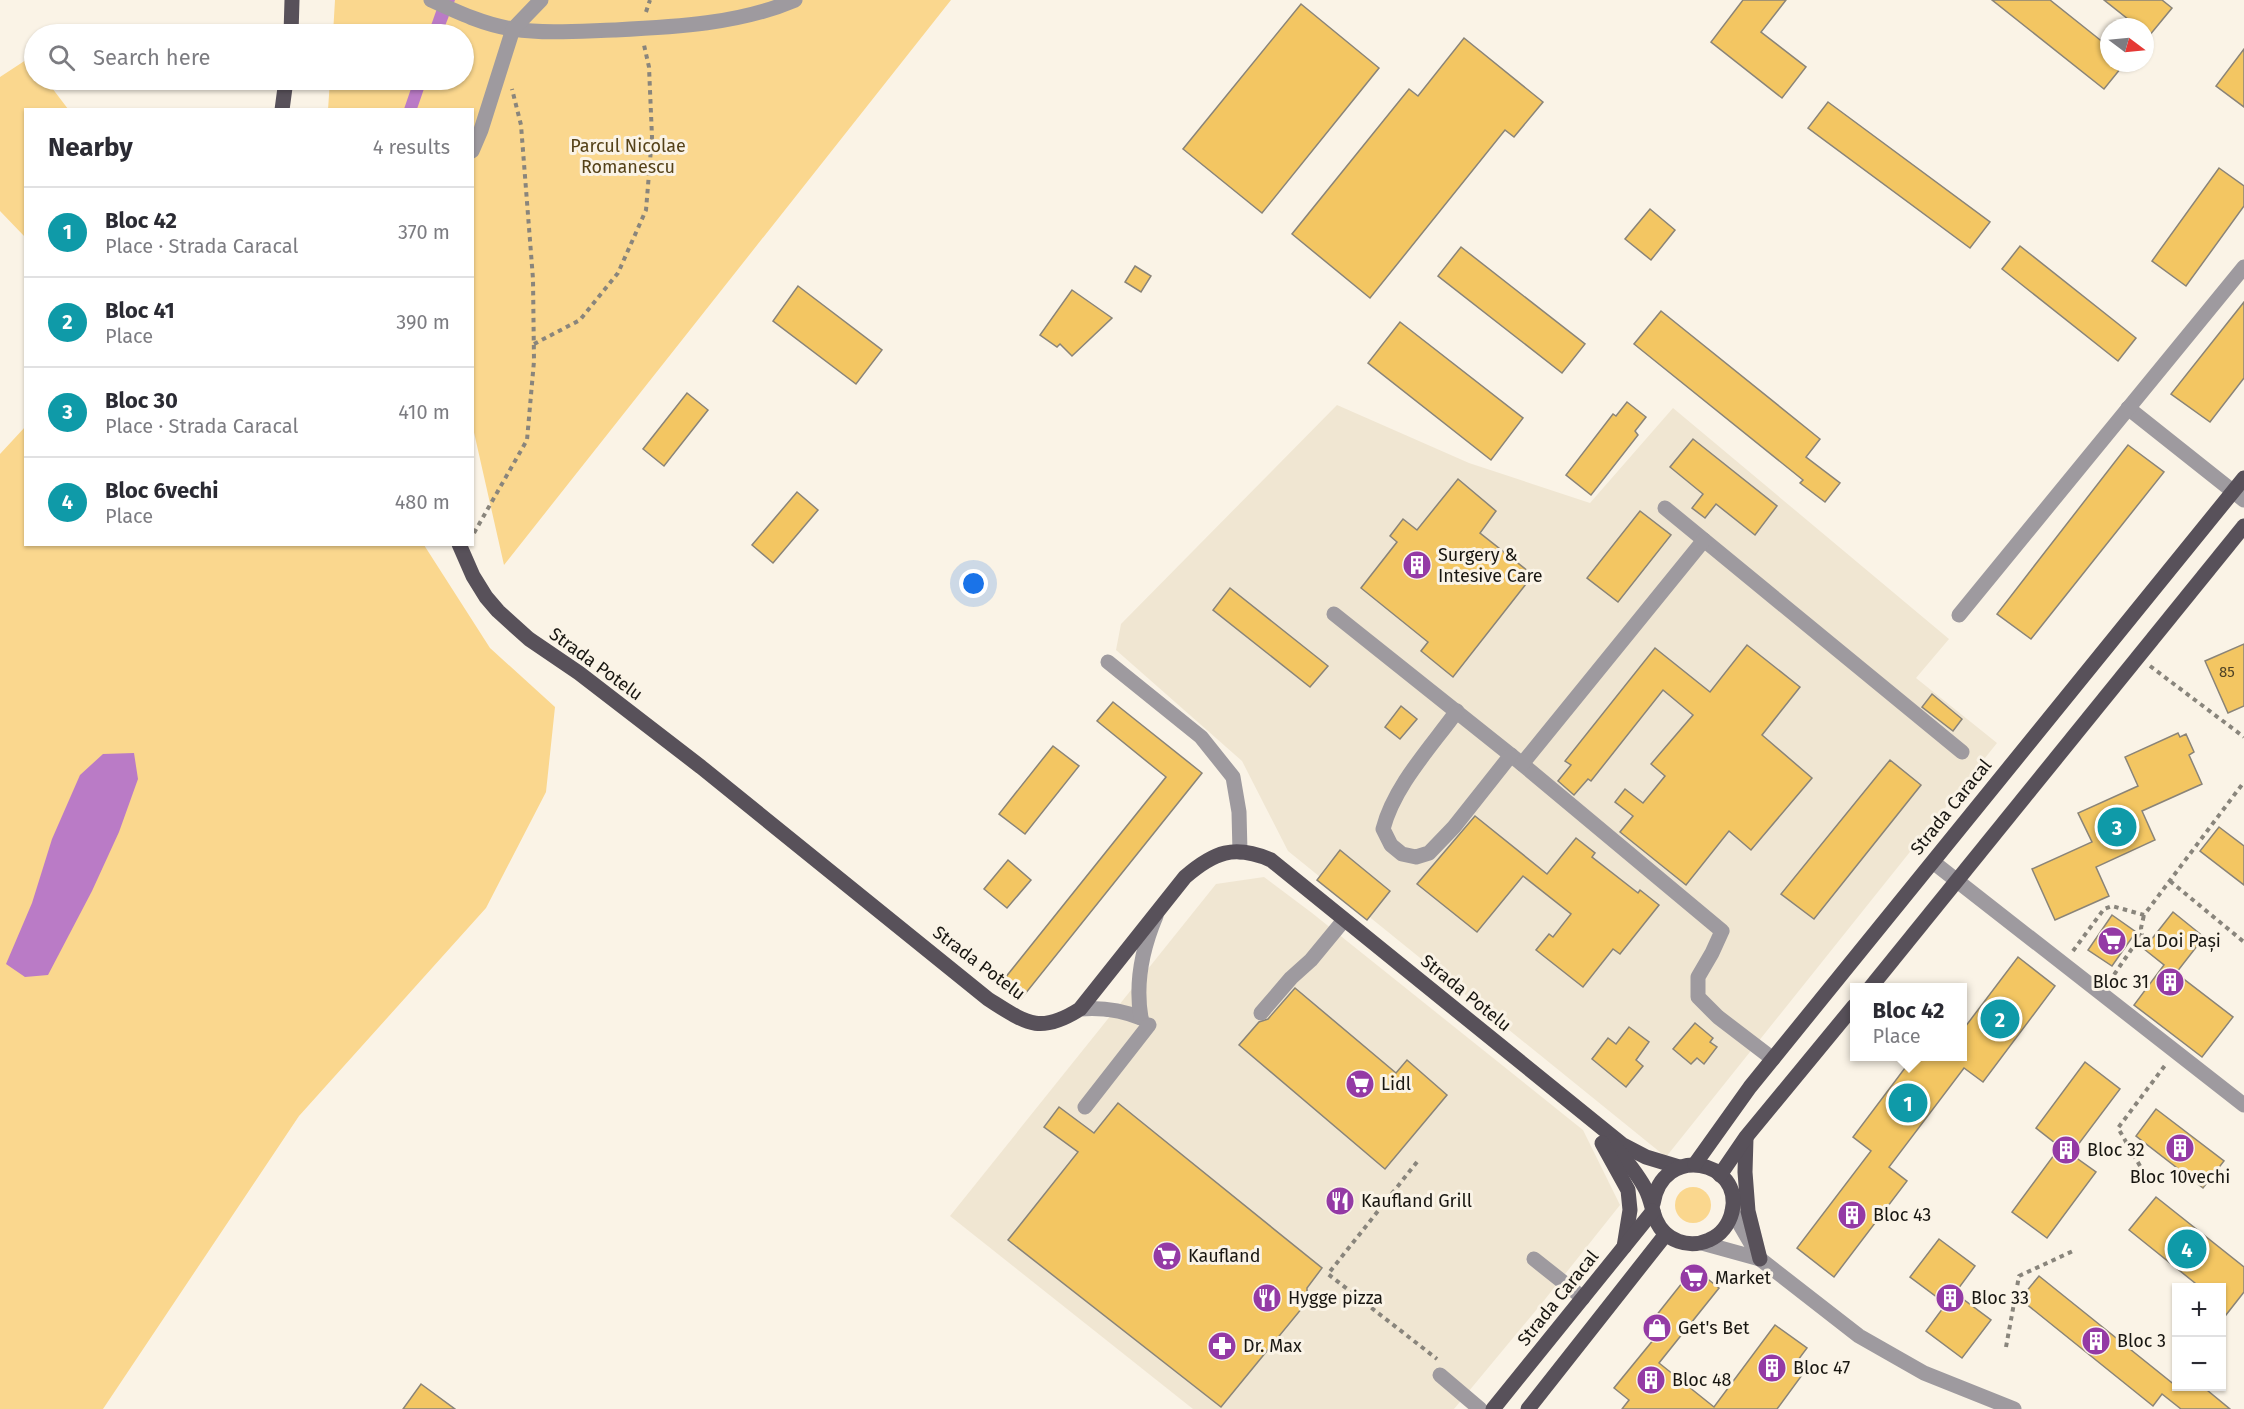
<!DOCTYPE html>
<meta charset="utf-8">
<style>
body{margin:0;font-family:"Fira Sans",sans-serif;background:#f7f7f7;color:#2b2b33}
.controls{position:absolute;right:18px;bottom:18px;display:grid;overflow:hidden;border-radius:0px;box-shadow:0 2px 4px #0004}
.controls button{width:54px;height:54px;display:grid;place-items:center;padding:0;border:0;border-bottom:2px solid #e1e1e2;background:#fff;color:#2b2b33;font:30px sans-serif}
.compass{position:absolute;left:2100px;top:18px;width:54px;height:54px;border-radius:50%;background:#fff;box-shadow:0 2px 4px #0004;rotate:106deg}
.you{position:absolute;left:974px;top:584px;width:21px;height:21px;margin:-15px;border:4px solid #fff;border-radius:50%;background:#1a73e8;box-shadow:0 0 0 9px #1a73e833}
.badge{display:grid;place-items:center;width:39px;height:39px;border-radius:50%;background:#943aa5;color:#fff;font-size:20px;font-weight:700}
.pin{position:absolute;translate:-50% -50%;border:3px solid #fff;box-shadow:0 2px 6px #0006}
.popup{position:absolute;left:1850px;top:983px;width:117px;height:78px;box-sizing:border-box;display:grid;place-content:center;border-radius:0px;background:#fff;filter:drop-shadow(0 2px 4px #0005);font-size:20px;white-space:nowrap;color:#7c7c81}
.popup b{font-size:22px;color:#2b2b33}
.popup::after{content:'';position:absolute;left:50%;top:100%;margin-left:-12px;border:12px solid transparent;border-top-color:#fff}
.list{margin:0;padding:0;list-style:none}
h2{display:flex;justify-content:space-between;align-items:center;height:78px;margin:0;padding:0 24px;font-size:26px}
h2 small{font-size:20px;font-weight:400;color:#7c7c81}
.list li{display:grid;grid-template-columns:39px 1fr auto;gap:18px;align-items:center;box-sizing:border-box;height:90px;padding:0 24px;border-top:2px solid #e1e1e2}
.list b{display:block;font-size:22px;white-space:nowrap}
.list p{margin:0;font-size:20px;white-space:nowrap;color:#7c7c81}
.list em{font-size:20px;font-style:normal;color:#7c7c81}
.icon{flex:none;width:33px;height:33px;fill:none;stroke:currentColor;stroke-width:2;stroke-linecap:round;stroke-linejoin:round}
.map{position:relative;flex:none;width:2244px;height:1409px;overflow:hidden}
.search{position:absolute;background:#fff;box-shadow:0 2px 4px #0004;left:24px;top:24px;width:450px;height:66px;display:flex;align-items:center;gap:15px;box-sizing:border-box;padding:0 21px;border-radius:33px;color:#7c7c81;font-size:22px}
.panel{position:absolute;background:#fff;box-shadow:0 2px 4px #0004;left:24px;top:108px;width:450px;height:438px;border-radius:0px}
.map>svg:first-child{display:block}
.built{fill:#f0e6d2}
.green{fill:#fad78e}
.water{fill:#ba7bc6}
.building{fill:#f3c662;stroke:#8a8478;stroke-width:1.5}
.lines{fill:none;stroke-linecap:round;stroke-linejoin:round}
.path{stroke:#89857c;stroke-width:4;stroke-dasharray:4.5 4.5;stroke-linecap:butt}
.minor{stroke:#9e9a9f;stroke-width:15}
.major{stroke:#58515a;stroke-width:15}
.labels{text-anchor:middle;stroke-width:6;stroke-linejoin:round;paint-order:stroke}
.number-label{font-size:15px;fill:#4f4225}
.park-label{font-size:18px;fill:#554219;stroke:#faf3e6}
.poi-label{font-size:18px;fill:#181611;stroke:#faf3e6;text-anchor:start}
.street-label{font-size:18px;fill:#181611;stroke:#faf3e6}
</style>
<div class="map">
<svg width="2244" height="1409" viewBox="0 0 2244 1409">
<rect width="100%" height="100%" fill="#faf3e6"/>
<g class="built">
<polygon points="1337,405 1469,463 1590,503 1673,408 1949,639 1916,678 1997,743 1666,1157 1288,851 1242,761 1116,650 1121,624"/>
<polygon points="1264,877 1312,913 1583,1130 1620,1205 1542,1303 1454,1409 1193,1409 950,1216 1216,884"/>
</g>
<g class="green">
<polygon points="335,0 951,0 504,565 473,428 472,110 328,110 330,80 464,80 464,34 333,34"/>
<polygon points="29,58 34,65 34,80 46,80 68,109 26,110 25,237 0,211 0,77"/>
<polygon points="25,427 26,544 424,545 490,648 555,707 546,792 486,908 299,1116 103,1409 0,1409 0,454"/>
<circle cx="1693" cy="1205" r="18"/>
</g>
<g class="water">
<polygon points="440,0 455,0 442,34 428,34"/>
<polygon points="414,80 427,80 417,109 404,109"/>
<polygon points="134,753 138,779 119,832 92,891 48,975 25,977 6,964 32,903 52,839 80,775 103,754"/>
</g>
<g class="building">
<polygon points="1743,0 1786,0 1761,32 1806,67 1782,98 1711,42"/>
<polygon points="1992,0 2050,0 2109,47 2109,63 2125,63 2104,89"/>
<polygon points="2104,0 2162,0 2172,8 2149,36 2145,33 2145,27 2138,27"/>
<polygon points="1301,4 1379,68 1262,213 1183,149"/>
<polygon points="1464,38 1543,102 1514,137 1505,130 1370,298 1292,234 1409,89 1418,96"/>
<polygon points="2244,49 2244,107 2216,86"/>
<polygon points="1828,102 1990,222 1970,248 1808,128"/>
<polygon points="2219,168 2244,186 2244,206 2186,286 2152,261"/>
<polygon points="1650,209 1675,230 1651,260 1625,239"/>
<polygon points="2020,246 2136,338 2118,361 2002,269"/>
<polygon points="1461,247 1585,344 1562,373 1438,276"/>
<polygon points="1135,266 1151,276 1141,292 1125,282"/>
<polygon points="798,286 882,350 856,384 773,321"/>
<polygon points="1072,290 1112,318 1072,356 1060,344 1057,347 1040,335"/>
<polygon points="2244,302 2244,378 2210,422 2171,394"/>
<polygon points="1661,311 1820,439 1806,457 1840,483 1825,502 1800,483 1803,480 1634,344"/>
<polygon points="1400,322 1523,418 1491,460 1368,363"/>
<polygon points="687,393 708,410 664,466 643,449"/>
<polygon points="1627,402 1646,417 1635,431 1638,435 1591,495 1566,475 1613,414 1616,416"/>
<polygon points="1693,439 1777,506 1755,535 1716,504 1705,518 1692,508 1703,494 1670,467"/>
<polygon points="2128,445 2164,472 2031,639 1997,614"/>
<polygon points="1458,479 1496,511 1480,533 1533,575 1453,677 1421,651 1428,642 1361,588 1397,542 1390,536 1403,519 1417,530"/>
<polygon points="797,492 818,510 773,563 752,545"/>
<polygon points="1640,511 1671,535 1618,602 1587,578"/>
<polygon points="1230,588 1328,666 1310,687 1213,610"/>
<polygon points="2244,644 2244,706 2228,713 2205,661"/>
<polygon points="1747,645 1800,687 1762,735 1812,778 1751,850 1729,831 1686,885 1620,832 1633,816 1615,802 1625,789 1643,803 1665,776 1651,764 1693,715 1663,690 1591,781 1588,779 1574,795 1558,781 1571,765 1565,761 1655,648 1710,692"/>
<polygon points="1932,694 1962,719 1953,731 1922,707"/>
<polygon points="1113,702 1202,773 1021,999 1001,983 1166,777 1097,721"/>
<polygon points="1401,706 1417,719 1400,739 1385,727"/>
<polygon points="2178,733 2180,737 2186,734 2194,752 2189,755 2202,784 2142,811 2155,840 2096,867 2109,896 2055,920 2032,869 2092,842 2078,813 2138,786 2125,757"/>
<polygon points="1053,746 1079,766 1025,834 999,814"/>
<polygon points="1890,760 1921,785 1814,919 1781,894"/>
<polygon points="1475,816 1547,874 1576,838 1595,853 1592,857 1638,893 1640,890 1659,905 1620,954 1613,949 1583,987 1536,950 1549,934 1553,937 1571,914 1523,876 1477,932 1417,884"/>
<polygon points="2219,827 2244,846 2244,885 2200,851"/>
<polygon points="1340,850 1390,891 1367,920 1317,880"/>
<polygon points="1008,860 1031,880 1007,908 984,889"/>
<polygon points="2173,912 2204,937 2176,973 2233,1017 2202,1057 2134,1005 2164,965 2144,949"/>
<polygon points="2112,915 2136,932 2112,966 2088,950"/>
<polygon points="2018,957 2055,986 1983,1082 1964,1068 1889,1167 1907,1181 1834,1277 1797,1248 1871,1151 1853,1137 1914,1056 1962,1056 1962,1031"/>
<polygon points="1295,988 1396,1073 1407,1060 1447,1095 1385,1169 1239,1045 1259,1022 1268,1019"/>
<polygon points="1695,1023 1713,1038 1710,1042 1717,1047 1704,1064 1697,1058 1691,1064 1673,1049"/>
<polygon points="1629,1027 1649,1042 1636,1060 1643,1066 1626,1087 1592,1059 1608,1038 1616,1044"/>
<polygon points="2085,1062 2120,1089 2071,1154 2096,1172 2047,1238 2012,1212 2060,1147 2036,1128"/>
<polygon points="1118,1103 1322,1268 1307,1288 1307,1302 1221,1407 1008,1240 1078,1152 1044,1127 1059,1107 1094,1133"/>
<polygon points="2156,1109 2224,1161 2203,1188 2136,1136"/>
<polygon points="2156,1197 2244,1267 2244,1292 2222,1320 2222,1287 2200,1287 2129,1230"/>
<polygon points="1939,1239 1975,1266 1955,1293 1991,1320 1962,1358 1926,1331 1946,1304 1910,1277"/>
<polygon points="1694,1268 1719,1288 1659,1363 1714,1407 1775,1325 1807,1348 1795,1364 1805,1371 1777,1409 1622,1409 1629,1400 1614,1388 1654,1339 1644,1331"/>
<polygon points="2039,1276 2176,1386 2202,1386 2230,1409 2181,1409 2162,1394 2153,1406 2020,1299"/>
<polygon points="421,1384 455,1409 403,1409"/>
</g>
<g class="lines">
<g class="path">
<polyline points="646,12 650,0"/>
<polyline points="534,344 580,320 618,273 646,210 652,137 649,67 644,45"/>
<polyline points="474,533 527,440 534,361 533,279 521,125 512,89"/>
<polyline points="2150,666 2244,737"/>
<polyline points="2170,881 2244,942"/>
<polyline points="2073,951 2104,909 2112,906 2144,915 2244,782"/>
<polyline points="2109,982 2142,934 2141,928 2144,915"/>
<polyline points="1417,1162 1328,1274 1437,1359"/>
<polyline points="2140,1166 2118,1128 2166,1064"/>
<polyline points="2006,1347 2019,1276 2073,1251"/>
</g>
<g class="minor">
<path d="M431 0C457 12 485 25 513 29 546 34 581 31 614 30 675 27 739 24 795 0"/>
<polyline points="472,151 481,130 513,29 541,0"/>
<polyline points="2128,408 2244,500"/>
<polyline points="1665,508 1962,752"/>
<polyline points="1334,614 1522,764 1722,931 1712,953 1698,977 1698,997 1718,1017 1773,1059"/>
<polyline points="1959,615 2244,267"/>
<polyline points="1108,662 1201,737 1233,777 1239,812 1240,852"/>
<path d="M1457 711C1431 747 1394 786 1383 829L1391 845 1402 854 1416 857 1429 853 1454 827 1511 755"/>
<polyline points="1522,764 1704,540"/>
<polyline points="1933,862 2244,1105"/>
<path d="M1080 1009C1102 1007 1121 1010 1141 1018"/>
<polyline points="1261,1013 1291,978 1311,960 1344,920"/>
<path d="M1141 1018C1135 983 1142 949 1156 916"/>
<polyline points="1085,1107 1149,1025"/>
<polyline points="1732,1211 1760,1259 1859,1336 1924,1373 2014,1409"/>
<polyline points="1702,1243 1760,1259"/>
<polyline points="1534,1259 1583,1298"/>
<polyline points="1440,1375 1480,1409"/>
</g>
<g class="major">
<polyline points="291,34 292,0"/>
<polyline points="282,110 286,80"/>
<path d="M459 544 473 576 486 597 498 611 529 639 579 673 701 767 988 999C1026 1023 1039 1035 1080 1009L1185 877C1214 852 1234 844 1271 860L1623 1145 1646 1157 1679 1167"/>
<polyline points="1870,988 2244,526"/>
<polyline points="1746,1138 1745,1172 1748,1211 1760,1259"/>
<path d="M1611 1142C1623 1157 1637 1172 1646 1190 1651 1200 1652 1210 1656 1220 1665 1241 1689 1249 1709 1240 1721 1235 1729 1224 1732 1212 1744 1160 1662 1143 1653 1204"/>
<polyline points="1602,1143 1628,1190 1630,1210 1624,1247"/>
<polyline points="1695,1164 1750,1087 2244,478"/>
<polyline points="1720,1175 1746,1137 1854,1006"/>
<polyline points="1493,1409 1653,1211"/>
<polyline points="1528,1409 1666,1234"/>
</g>
</g>
<defs>
<g id="building-disc" transform="scale(1.5)"><circle r="9.5" fill="#943aa5" stroke="#faf3e6"/><path d="M-4-6H4V6H1V3H-1V6H-4ZM-2.5-4.3h1.7v1.8h-1.7ZM.8-4.3h1.7v1.8H.8ZM-2.5-1h1.7V.8h-1.7ZM.8-1h1.7V.8H.8Z" fill="#fff"/></g>
<g id="supermarket-disc" transform="scale(1.5)"><circle r="9.5" fill="#943aa5" stroke="#faf3e6"/><path d="M-6-5.5h2.5l.6 2H6L4.5 2H-2.5L-4.4-4H-6ZM-1.5 3.2a1.3 1.3 0 1 0 .1 0ZM3 3.2a1.3 1.3 0 1 0 .1 0Z" fill="#fff"/></g>
<g id="restaurant-disc" transform="scale(1.5)"><circle r="9.5" fill="#943aa5" stroke="#faf3e6"/><path d="M-5-6h1v4h1v-4h1v4h1v-4h1v5L-1.5 .5V6h-2V.5L-5-1ZM5-6V6H3V1.5H1.5Q1.5-4 5-6Z" fill="#fff"/></g>
<g id="shop-disc" transform="scale(1.5)"><circle r="9.5" fill="#943aa5" stroke="#faf3e6"/><path d="M-5-2.5h2.3a2.7 3.5 0 0 1 5.4 0H5L5.5 6h-11ZM-1.5-2.5h3a1.5 2.3 0 0 0-3 0Z" fill="#fff"/></g>
<g id="pharmacy-disc" transform="scale(1.5)"><circle r="9.5" fill="#943aa5" stroke="#faf3e6"/><path d="M-2-6h4v4h4v4h-4v4h-4v-4h-4v-4h4Z" fill="#fff"/></g>
</defs>
<g fill-rule="evenodd">
<use href="#building-disc" x="1417" y="565"/>
<use href="#supermarket-disc" x="2112" y="941"/>
<use href="#building-disc" x="2170" y="982"/>
<use href="#supermarket-disc" x="1360" y="1084"/>
<use href="#building-disc" x="2180" y="1148"/>
<use href="#building-disc" x="2066" y="1150"/>
<use href="#restaurant-disc" x="1340" y="1201"/>
<use href="#building-disc" x="1852" y="1215"/>
<use href="#supermarket-disc" x="1167" y="1256"/>
<use href="#supermarket-disc" x="1694" y="1278"/>
<use href="#restaurant-disc" x="1267" y="1298"/>
<use href="#building-disc" x="1950" y="1298"/>
<use href="#shop-disc" x="1657" y="1328"/>
<use href="#building-disc" x="2096" y="1341"/>
<use href="#pharmacy-disc" x="1222" y="1346"/>
<use href="#building-disc" x="1772" y="1368"/>
<use href="#building-disc" x="1651" y="1380"/>
</g>
<g class="labels">
<g class="number-label">
<text x="2227" y="677">85</text>
</g>
<g class="park-label">
<text x="628" y="152">Parcul Nicolae<tspan x="628" dy="21">Romanescu</tspan></text>
</g>
<g class="poi-label">
<text x="1438" y="561">Surgery &amp;<tspan x="1438" dy="21">Intesive Care</tspan></text>
<text x="2133" y="947">La Doi Pași</text>
<text x="2149" y="988" text-anchor="end">Bloc 31</text>
<text x="1381" y="1090">Lidl</text>
<text x="2087" y="1156">Bloc 32</text>
<text x="2180" y="1183" text-anchor="middle">Bloc 10vechi</text>
<text x="1361" y="1207">Kaufland Grill</text>
<text x="1873" y="1221">Bloc 43</text>
<text x="1188" y="1262">Kaufland</text>
<text x="1715" y="1284">Market</text>
<text x="1288" y="1304">Hygge pizza</text>
<text x="1971" y="1304">Bloc 33</text>
<text x="1678" y="1334">Get's Bet</text>
<text x="2117" y="1347">Bloc 3</text>
<text x="1243" y="1352">Dr. Max</text>
<text x="1793" y="1374">Bloc 47</text>
<text x="1672" y="1386">Bloc 48</text>
</g>
<g class="street-label">
<text transform="translate(596 664) rotate(36)" y="6">Strada Potelu</text>
<text transform="translate(1951 807) rotate(-51)" y="6">Strada Caracal</text>
<text transform="translate(979 963) rotate(37)" y="6">Strada Potelu</text>
<text transform="translate(1466 993) rotate(39)" y="6">Strada Potelu</text>
<text transform="translate(1558 1298) rotate(-51)" y="6">Strada Caracal</text>
</g>
</g>
</svg>
<div class="controls">
<button>+</button>
<button>−</button>
</div>
<svg class="compass" viewBox="-18 -18 36 36"><path d="M0-13l5 13h-10z" fill="#e53935"/><path d="M0 13l5-13h-10z" fill="#7c7c81"/></svg>
<div class="you"></div>
<div class="pin badge" style="left:1908px;top:1103px;background:#0f9aa8">1</div>
<div class="popup"><b>Bloc 42</b>Place</div>
<div class="pin badge" style="left:2000px;top:1019px;background:#0f9aa8">2</div>
<div class="pin badge" style="left:2117px;top:827px;background:#0f9aa8">3</div>
<div class="pin badge" style="left:2187px;top:1249px;background:#0f9aa8">4</div>
<div class="search"><svg class="icon" aria-label="search" viewBox="0 0 24 24"><circle cx="10" cy="10" r="6"/><path d="M15 15l6 6"/></svg>Search here</div>
<section class="panel">
<h2>Nearby<small>4 results</small></h2>
<ul class="list">
<li><span class="badge" style="background:#0f9aa8">1</span><div><b>Bloc 42</b><p>Place · Strada Caracal</p></div><em>370 m</em></li>
<li><span class="badge" style="background:#0f9aa8">2</span><div><b>Bloc 41</b><p>Place</p></div><em>390 m</em></li>
<li><span class="badge" style="background:#0f9aa8">3</span><div><b>Bloc 30</b><p>Place · Strada Caracal</p></div><em>410 m</em></li>
<li><span class="badge" style="background:#0f9aa8">4</span><div><b>Bloc 6vechi</b><p>Place</p></div><em>480 m</em></li>
</ul>
</section>
</div>
